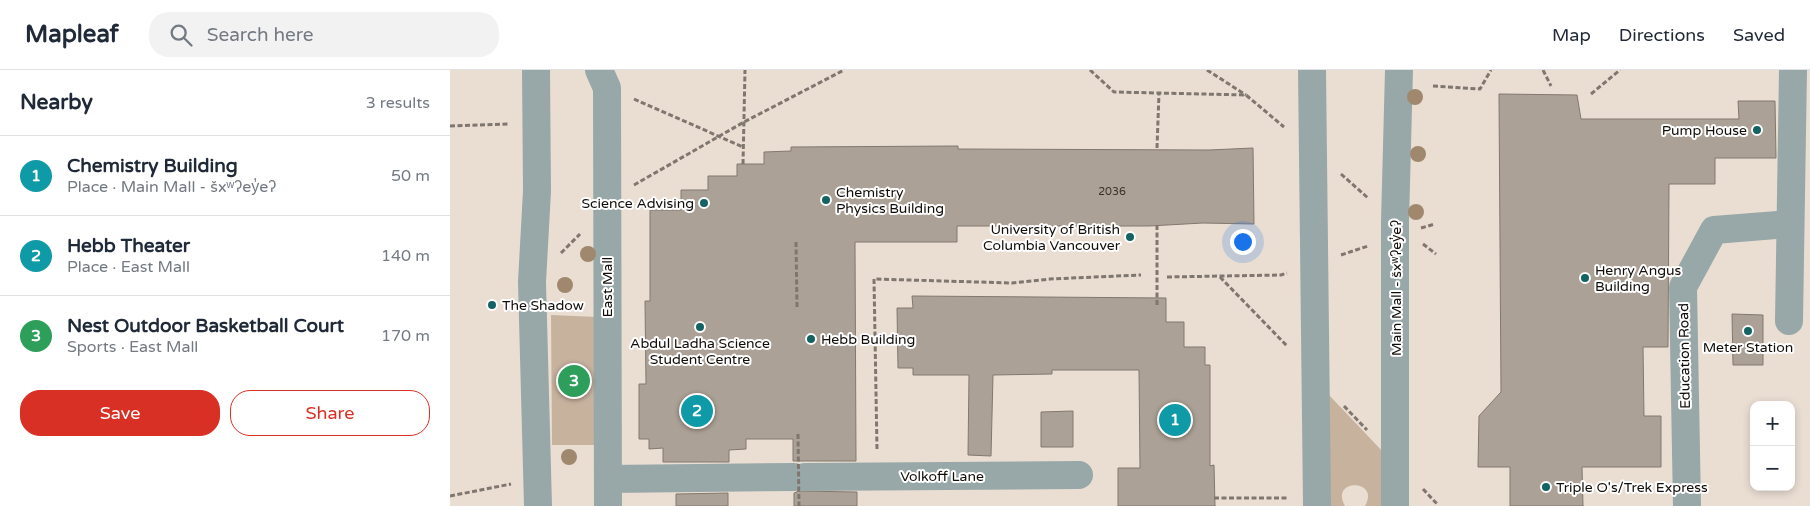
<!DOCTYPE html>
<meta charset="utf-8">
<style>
body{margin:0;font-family:"Varela Round",sans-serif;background:#f2f2f3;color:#1f2937}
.controls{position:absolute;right:15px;bottom:15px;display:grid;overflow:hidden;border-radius:10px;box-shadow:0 2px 8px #0003}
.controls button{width:45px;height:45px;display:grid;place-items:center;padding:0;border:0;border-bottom:1px solid #e0e1e3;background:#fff;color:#1f2937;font:25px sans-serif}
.you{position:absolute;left:792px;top:171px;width:18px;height:18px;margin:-12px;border:4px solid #fff;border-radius:50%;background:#1a73e8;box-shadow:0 0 0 8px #1a73e833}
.badge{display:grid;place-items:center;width:32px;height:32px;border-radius:50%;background:#d93025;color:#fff;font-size:16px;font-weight:700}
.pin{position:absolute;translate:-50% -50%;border:2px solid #fff;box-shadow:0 1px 5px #0006}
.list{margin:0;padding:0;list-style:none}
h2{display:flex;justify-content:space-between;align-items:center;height:65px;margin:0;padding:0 20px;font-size:21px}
h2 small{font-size:16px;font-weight:400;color:#747a83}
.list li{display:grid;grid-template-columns:32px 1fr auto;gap:15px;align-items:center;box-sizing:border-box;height:80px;padding:0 20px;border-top:1px solid #e0e1e3}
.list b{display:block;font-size:19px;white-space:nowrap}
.list p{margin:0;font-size:16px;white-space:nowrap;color:#747a83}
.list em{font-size:16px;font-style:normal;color:#747a83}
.actions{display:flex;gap:10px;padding:15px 20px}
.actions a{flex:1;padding:11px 0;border:1px solid #d93025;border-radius:20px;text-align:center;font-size:18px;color:#d93025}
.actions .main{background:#d93025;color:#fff}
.icon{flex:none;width:28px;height:28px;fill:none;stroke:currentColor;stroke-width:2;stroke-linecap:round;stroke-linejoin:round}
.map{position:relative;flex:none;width:1360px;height:436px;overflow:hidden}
header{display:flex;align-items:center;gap:30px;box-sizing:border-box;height:70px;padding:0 25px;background:#fff;border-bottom:1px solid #e0e1e3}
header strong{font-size:24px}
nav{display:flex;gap:28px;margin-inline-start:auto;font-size:18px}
.search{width:350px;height:45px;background:#f2f2f3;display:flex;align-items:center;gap:12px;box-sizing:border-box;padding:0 18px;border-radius:20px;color:#747a83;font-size:19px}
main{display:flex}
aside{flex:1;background:#fff}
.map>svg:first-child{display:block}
.green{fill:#c7b29e}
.building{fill:#aca196;stroke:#82786e}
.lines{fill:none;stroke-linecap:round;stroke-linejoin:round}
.path{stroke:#7f776f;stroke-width:3;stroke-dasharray:5 2.5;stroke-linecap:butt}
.minor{stroke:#98a8a8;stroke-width:28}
.path-bridge{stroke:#7f776f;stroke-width:3;stroke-dasharray:5 2.5;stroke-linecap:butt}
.tree{fill:#a0886e}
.poi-dot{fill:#136363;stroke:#fff;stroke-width:2}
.labels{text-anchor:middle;stroke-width:4;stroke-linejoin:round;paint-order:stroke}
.number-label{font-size:11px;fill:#38322c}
.poi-label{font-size:14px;fill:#110d09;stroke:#fff;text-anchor:start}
.street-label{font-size:14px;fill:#110d09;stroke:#fff}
</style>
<header>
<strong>Mapleaf</strong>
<div class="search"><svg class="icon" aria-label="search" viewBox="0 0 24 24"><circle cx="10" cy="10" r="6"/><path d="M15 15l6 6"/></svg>Search here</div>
<nav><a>Map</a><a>Directions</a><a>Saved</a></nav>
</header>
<main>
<aside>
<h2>Nearby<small>3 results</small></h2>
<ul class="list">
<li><span class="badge" style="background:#0f9aa8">1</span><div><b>Chemistry Building</b><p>Place · Main Mall - šxʷʔey̓eʔ</p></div><em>50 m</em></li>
<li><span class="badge" style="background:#0f9aa8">2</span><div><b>Hebb Theater</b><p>Place · East Mall</p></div><em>140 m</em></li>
<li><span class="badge" style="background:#2e9e5b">3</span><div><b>Nest Outdoor Basketball Court</b><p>Sports · East Mall</p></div><em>170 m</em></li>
</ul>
<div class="actions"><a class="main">Save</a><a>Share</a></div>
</aside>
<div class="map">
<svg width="1360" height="436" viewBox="0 0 1360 436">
<rect width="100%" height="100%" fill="#eaded3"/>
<g class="green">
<polygon points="101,245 148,247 146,375 102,375"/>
<path d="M879 325 935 384V436H915C931 409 879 408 895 436H879Z"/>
</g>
<g class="building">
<polygon points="1049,24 1127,25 1131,49 1289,49 1288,31 1325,31 1326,88 1265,88 1265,114 1219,114 1218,277 1193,277 1194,346 1211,346 1211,397 1132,397 1133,436 1060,436 1060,397 1028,397 1029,346 1051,322"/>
<polygon points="508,76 508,79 759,80 803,78 804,154 753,153 699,156 507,156 507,172 405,172 406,391 343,391 343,369 296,369 296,379 279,380 279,392 213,392 213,378 199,379 199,369 189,369 189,314 196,314 195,231 200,231 200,140 231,140 231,120 258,120 258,106 287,106 287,94 314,94 314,82 341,81 341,77"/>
<polygon points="462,226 716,228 716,252 734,252 734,277 755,277 755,295 760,295 760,396 764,395 765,436 668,436 668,398 690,398 689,300 602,300 602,304 543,305 541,386 518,385 519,305 463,305 463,298 448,298 447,238 463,238"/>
<polygon points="1282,244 1313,245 1313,295 1283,295"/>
<polygon points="623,341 623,377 591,377 591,342"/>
<polygon points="349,421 407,422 407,436 344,436 344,423"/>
<polygon points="278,423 278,436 226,436 226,424"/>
</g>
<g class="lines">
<g class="path">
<polyline points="640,0 664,22 796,25 834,57"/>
<polyline points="757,0 796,25"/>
<polyline points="1093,0 1101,16"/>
<polyline points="983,16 1030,19 1041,0"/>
<polyline points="1141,24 1170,0"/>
<polyline points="184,29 293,77"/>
<polyline points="0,56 59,54"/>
<polyline points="707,78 709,23"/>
<polyline points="293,94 295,0"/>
<polyline points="891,104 918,128"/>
<polyline points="184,115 294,52 394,0"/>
<polyline points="971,158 985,154"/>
<polyline points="346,172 347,237"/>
<polyline points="973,174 986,184"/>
<polyline points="111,183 130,164"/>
<polyline points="891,185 918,176"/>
<polyline points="717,207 831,205 837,203"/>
<polyline points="770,207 838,277"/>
<polyline points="894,336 917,360"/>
<polyline points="427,379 424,209 562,213 600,209 691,205"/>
<polyline points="973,419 988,435"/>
<polyline points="0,426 61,414"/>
<polyline points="764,428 839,428"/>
</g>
<g class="minor">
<polyline points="86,0 87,121 82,212 88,436"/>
<polyline points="149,0 157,18 158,436"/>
<polyline points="862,0 867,436"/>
<polyline points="1339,251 1343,0"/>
<polyline points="355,407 629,405"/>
<polyline points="158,409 344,407"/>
<polyline points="945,436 945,152 949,0"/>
<polyline points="1237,436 1233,217 1264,160 1340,154"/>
</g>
<g class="path-bridge">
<polyline points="707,155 707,236"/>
<polyline points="348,364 349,436"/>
</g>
</g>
<g class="tree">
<circle cx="965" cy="27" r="8"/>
<circle cx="968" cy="84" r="8"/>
<circle cx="966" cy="142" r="8"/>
<circle cx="138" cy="184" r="8"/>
<circle cx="115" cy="215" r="8"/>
<circle cx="119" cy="387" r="8"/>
</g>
<g class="poi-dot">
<circle cx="1307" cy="60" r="5"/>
<circle cx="376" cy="130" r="5"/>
<circle cx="254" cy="133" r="5"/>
<circle cx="680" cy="167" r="5"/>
<circle cx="1135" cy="208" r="5"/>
<circle cx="42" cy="235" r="5"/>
<circle cx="250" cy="257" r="5"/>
<circle cx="1298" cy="261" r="5"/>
<circle cx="361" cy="269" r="5"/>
<circle cx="1096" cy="417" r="5"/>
</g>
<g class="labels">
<g class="number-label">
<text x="662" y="125">2036</text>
</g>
<g class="poi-label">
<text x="1297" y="65" text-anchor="end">Pump House</text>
<text x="386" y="127">Chemistry<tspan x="386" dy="16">Physics Building</tspan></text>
<text x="244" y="138" text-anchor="end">Science Advising</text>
<text x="670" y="164" text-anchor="end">University of British<tspan x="670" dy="16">Columbia Vancouver</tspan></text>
<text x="1145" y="205">Henry Angus<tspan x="1145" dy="16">Building</tspan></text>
<text x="52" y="240">The Shadow</text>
<text x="371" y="274">Hebb Building</text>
<text x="250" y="278" text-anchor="middle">Abdul Ladha Science<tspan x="250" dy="16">Student Centre</tspan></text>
<text x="1298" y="282" text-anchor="middle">Meter Station</text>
<text x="1106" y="422">Triple O's/Trek Express</text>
</g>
<g class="street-label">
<text transform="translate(157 217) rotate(-90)" y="5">East Mall</text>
<text transform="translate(946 218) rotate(-90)" y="5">Main Mall - šxʷʔey̓eʔ</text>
<text transform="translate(1234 286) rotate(-91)" y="5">Education Road</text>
<text x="492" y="411">Volkoff Lane</text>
</g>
</g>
</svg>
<div class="controls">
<button>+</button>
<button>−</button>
</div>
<div class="you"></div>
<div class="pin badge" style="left:725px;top:350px;background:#0f9aa8">1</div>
<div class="pin badge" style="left:247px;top:341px;background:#0f9aa8">2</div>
<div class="pin badge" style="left:124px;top:311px;background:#2e9e5b">3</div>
</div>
</main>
